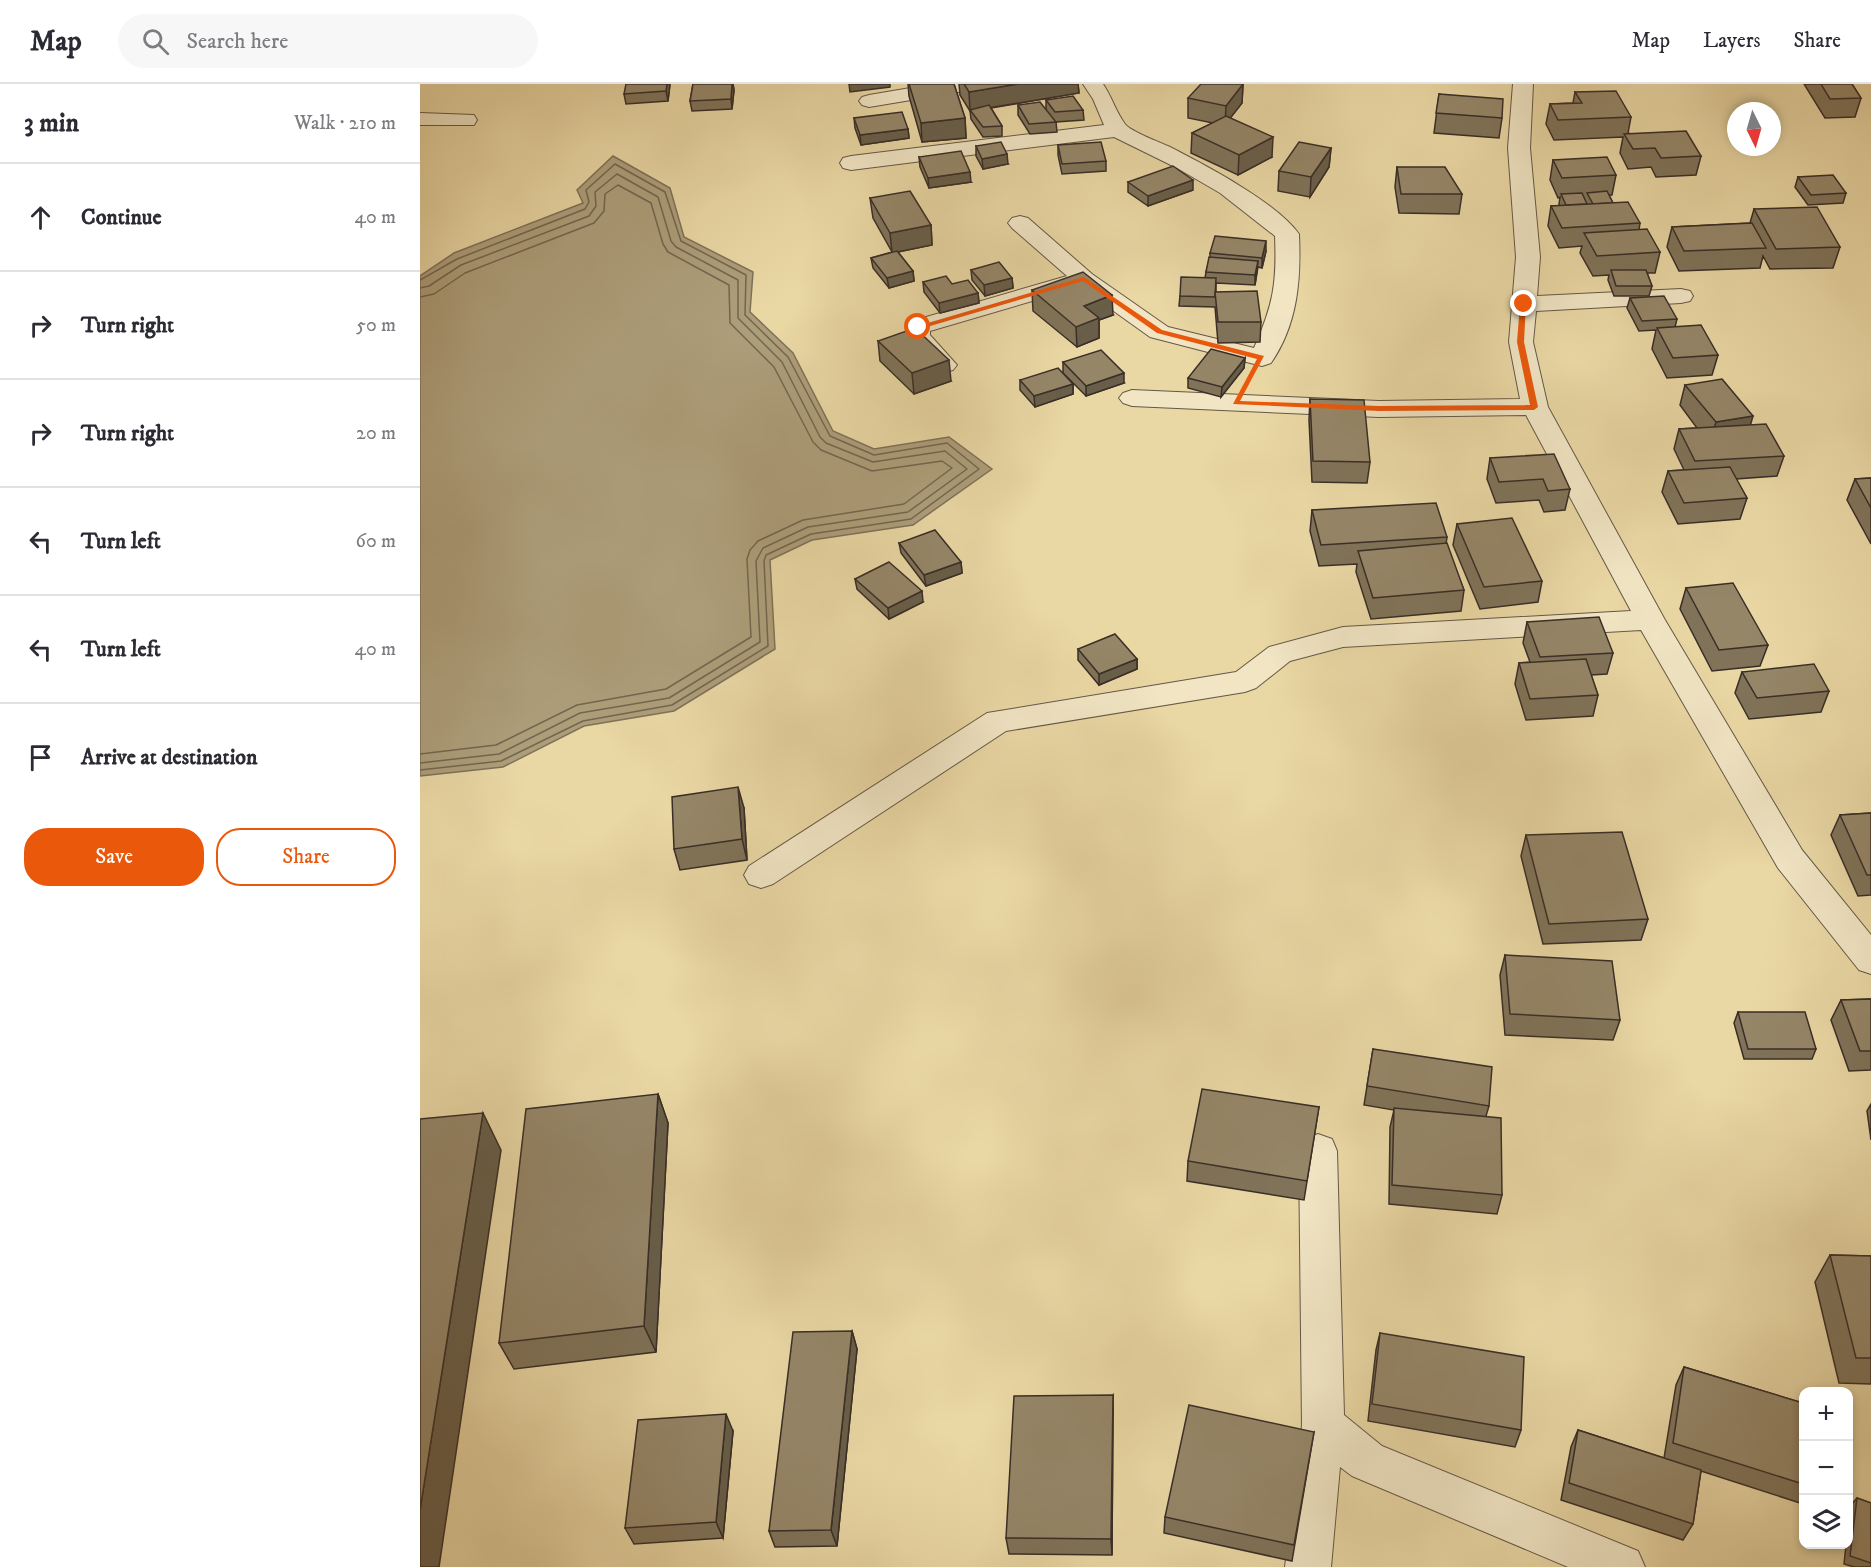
<!DOCTYPE html>
<meta charset="utf-8">
<style>
body{margin:0;font-family:"IM FELL DW Pica",serif;background:#f7f7f7;color:#2b2b33}
.controls{position:absolute;right:18px;bottom:18px;display:grid;overflow:hidden;border-radius:12px;box-shadow:0 3px 9px #0003}
.controls button{width:54px;height:54px;display:grid;place-items:center;padding:0;border:0;border-bottom:2px solid #e1e1e2;background:#fff;color:#2b2b33;font:30px sans-serif}
.compass{position:absolute;left:1307px;top:18px;width:54px;height:54px;border-radius:50%;background:#fff;box-shadow:0 3px 9px #0003;rotate:175deg}
.stop{position:absolute;width:18px;height:18px;margin:-14px;border:4px solid #ea580c;border-radius:50%;background:#fff}
.stop.end{background:#ea580c;border-color:#fff;box-shadow:0 2px 6px #0008}
.list{margin:0;padding:0;list-style:none}
h2{display:flex;justify-content:space-between;align-items:center;height:78px;margin:0;padding:0 24px;font-size:26px}
h2 small{font-size:20px;font-weight:400;color:#7c7c81}
.list li{display:grid;grid-template-columns:39px 1fr auto;gap:18px;align-items:center;box-sizing:border-box;height:108px;padding:0 24px;border-top:2px solid #e1e1e2}
.list b{display:block;font-size:22px;white-space:nowrap}
.list em{font-size:20px;font-style:normal;color:#7c7c81}
.actions{display:flex;gap:12px;padding:18px 24px}
.actions a{flex:1;padding:14px 0;border:2px solid #ea580c;border-radius:24px;text-align:center;font-size:21px;color:#ea580c}
.actions .main{background:#ea580c;color:#fff}
.icon{flex:none;width:33px;height:33px;fill:none;stroke:currentColor;stroke-width:2;stroke-linecap:round;stroke-linejoin:round}
.map{position:relative;flex:none;width:1451px;height:1483px;overflow:hidden}
header{display:flex;align-items:center;gap:36px;box-sizing:border-box;height:84px;padding:0 30px;background:#fff;border-bottom:2px solid #e1e1e2}
header strong{font-size:28px}
nav{display:flex;gap:33px;margin-inline-start:auto;font-size:21px}
.search{width:420px;height:54px;background:#f7f7f7;display:flex;align-items:center;gap:15px;box-sizing:border-box;padding:0 21px;border-radius:33px;color:#7c7c81;font-size:22px}
main{display:flex}
aside{flex:1;background:#fff}
.map>svg:first-child{display:block}
.water{fill:#ad9e7a;stroke:#7f7159;stroke-width:1.5}
.lines{fill:none;stroke-linecap:round;stroke-linejoin:round}
.shore{stroke:#736650;stroke-width:1.5}
.street-casing{stroke:#655846;stroke-width:2}
.street{fill:#f1e5c4;fill-rule:evenodd}
.wall{fill:#807359;stroke:#392e27;stroke-width:1.5}
.shaded-wall{fill:#685e49;stroke:#392e27;stroke-width:1.5}
.building{fill:#958668;stroke:#392e27;stroke-width:1.5}
.route{fill:#ea580c}
</style>
<header>
<strong>Map</strong>
<div class="search"><svg class="icon" aria-label="search" viewBox="0 0 24 24"><circle cx="10" cy="10" r="6"/><path d="M15 15l6 6"/></svg>Search here</div>
<nav><a>Map</a><a>Layers</a><a>Share</a></nav>
</header>
<main>
<aside>
<h2>3 min<small>Walk · 210 m</small></h2>
<ul class="list">
<li><svg class="icon" aria-label="ahead" viewBox="0 0 24 24"><path d="M12 20V5M6 11l6-6 6 6"/></svg><div><b>Continue</b></div><em>40 m</em></li>
<li><svg class="icon" aria-label="right" viewBox="0 0 24 24"><path d="M7 20v-9h11M14 6l5 5-5 5"/></svg><div><b>Turn right</b></div><em>50 m</em></li>
<li><svg class="icon" aria-label="right" viewBox="0 0 24 24"><path d="M7 20v-9h11M14 6l5 5-5 5"/></svg><div><b>Turn right</b></div><em>20 m</em></li>
<li><svg class="icon" aria-label="left" viewBox="0 0 24 24"><path d="M17 20v-9H6M10 6l-5 5 5 5"/></svg><div><b>Turn left</b></div><em>60 m</em></li>
<li><svg class="icon" aria-label="left" viewBox="0 0 24 24"><path d="M17 20v-9H6M10 6l-5 5 5 5"/></svg><div><b>Turn left</b></div><em>40 m</em></li>
<li><svg class="icon" aria-label="arrive" viewBox="0 0 24 24"><path d="M6 21V4h12l-3 4 3 4H6"/></svg><div><b>Arrive at destination</b></div></li>
</ul>
<div class="actions"><a class="main">Save</a><a>Share</a></div>
</aside>
<div class="map">
<svg width="1451" height="1483" viewBox="0 0 1451 1483">
<rect width="100%" height="100%" fill="#e9d7a4"/>
<filter id="stains"><feTurbulence type="fractalNoise" baseFrequency=".00333" numOctaves="4"/><feColorMatrix values="0 0 0 0 .2 0 0 0 0 .09 0 0 0 0 .02 0 0 0 .5 -.17"/></filter>
<radialGradient id="worn" r=".72"><stop offset=".6" stop-color="#630" stop-opacity="0"/><stop offset="1" stop-color="#630" stop-opacity=".3"/></radialGradient>
<polygon class="water" points="193,72 250,104 264,153 333,188 330,228 373,269 413,347 454,365 529,353 572,385 493,441 392,456 350,476 355,565 254,627 164,642 83,683 0,692 0,192 34,169 163,119 157,106"/>
<g class="lines">
<g class="shore">
<polyline points="0,196 37,175 165,125 169,118 166,106 195,80 245,108 261,157 326,191 325,231 368,273 410,352 454,371 527,359 559,385 491,435 391,450 346,471 344,477 348,562 252,621 163,637 81,677 0,686"/>
<polyline points="0,204 9,202 41,181 169,132 176,122 175,108 197,90 238,113 251,157 256,163 318,196 318,234 362,278 400,353 406,359 453,378 525,367 547,385 488,428 388,443 343,464 336,477 340,558 249,614 160,629 79,670 0,679"/>
<polyline points="0,213 14,210 45,189 174,139 184,127 185,110 198,101 231,119 243,160 248,168 309,201 310,239 354,283 393,358 401,366 452,387 522,377 532,384 484,420 383,436 338,457 330,466 327,475 331,553 246,605 157,621 76,661 0,670"/>
</g>
<g class="street-casing">
<g id="street">
<polygon points="514,0 561,0 558,4 551,6 449,23 442,21 439,17 442,13 449,11"/>
<path d="M663 0H683C692 13 696 28 705 40 711 48 740 58 750 63 785 81 856 118 879 150 881 195 878 240 851 279L842 282 730 253 660 203 510 247V251L537 281 533 286C512 292 497 268 486 252V243L489 238 647 192 592 144 588 139 592 134 600 132 608 134 672 190 748 243 834 264C853 221 857 200 855 152L800 109 757 84 694 53 431 86 423 84 420 79 423 74 431 72 684 41 673 15Z"/>
<polygon points="1093,0 1113,0 1110,64 1120,173 1117,212 1261,205 1270,207 1273,212 1270,217 1261,219 1116,227 1113,258 1128,323 1245,536 1382,766 1451,851 1451,890 1439,886 1358,784 1221,546 923,563 870,577 836,604 825,608 586,647 353,800 341,804 329,800 324,791 329,782 567,629 816,588 849,563 923,543 1211,527 1106,331 959,333 712,322 703,319 699,314 703,309 712,306 959,317 1100,315 1089,258 1096,173 1088,64"/>
<polygon points="0,29 54,31 57,36 54,41 0,41"/>
<polygon points="898,1050 912,1055 917,1067 924,1331 962,1362 1218,1467 1225,1483 1148,1483 932,1392 920,1383 911,1483 865,1483 882,1341 879,1067 884,1055"/>
</g>
</g>
<use href="#street" class="street"/>
</g>
<g class="wall">
<polygon points="250,0 248,17 206,20 204,10"/>
<polygon points="273,0 313,0 314,6 312,25 272,27 270,17"/>
<polygon points="488,0 534,0 545,34 546,54 502,58 489,12"/>
<polygon points="539,0 658,0 659,9 571,24 582,42 582,52 563,53 551,35 550,27 540,11"/>
<polygon points="823,0 822,19 810,34 852,73 818,91 771,69 772,49 793,39 768,34 768,14"/>
<polygon points="1384,0 1432,0 1441,14 1435,33 1405,34"/>
<polygon points="1155,8 1211,33 1208,49 1281,72 1276,91 1236,93 1231,83 1208,85 1200,69 1203,53 1134,56 1126,40 1130,20 1153,19"/>
<polygon points="1019,10 1082,34 1079,54 1014,49"/>
<polygon points="626,16 663,26 664,36 636,38 637,48 610,50 598,31 598,21 626,25"/>
<polygon points="434,34 488,45 489,54 441,61 435,44"/>
<polygon points="638,61 686,77 686,87 642,90 638,71"/>
<polygon points="556,62 588,80 563,85 556,72"/>
<polygon points="911,64 909,83 890,113 858,107 859,87"/>
<polygon points="499,73 551,98 509,104 500,83"/>
<polygon points="1133,76 1196,91 1192,111 1189,111 1193,119 1220,139 1219,146 1240,168 1235,189 1227,189 1232,202 1229,212 1194,212 1188,196 1189,191 1173,192 1160,169 1162,162 1139,164 1128,142 1131,122 1140,122 1139,120 1140,113 1138,114 1130,96"/>
<polygon points="977,83 1042,110 1039,130 979,129 975,103"/>
<polygon points="1378,93 1426,109 1423,119 1388,121 1375,103"/>
<polygon points="708,98 773,106 728,122 708,108"/>
<polygon points="450,114 511,141 512,161 478,168 493,187 494,197 469,204 453,184 451,174 472,168 453,134"/>
<polygon points="1334,125 1420,163 1413,184 1350,185 1343,172 1340,184 1259,187 1247,163 1252,143 1330,139"/>
<polygon points="846,167 842,184 838,183 835,201 796,199 796,208 841,238 840,258 798,259 795,223 759,222 760,212 785,194 786,188 790,173 790,169"/>
<polygon points="551,186 592,194 593,204 565,212 552,196"/>
<polygon points="503,198 558,209 559,219 520,229 504,208"/>
<polygon points="612,206 693,231 679,236 679,254 657,263 613,227"/>
<polygon points="1210,214 1257,235 1255,243 1298,271 1292,291 1247,294 1232,265 1236,246 1219,247 1207,224"/>
<polygon points="458,257 531,297 494,310 460,277"/>
<polygon points="825,274 824,284 801,313 768,304 768,294"/>
<polygon points="643,278 704,299 666,312 643,289"/>
<polygon points="600,296 653,300 653,310 615,323 600,306"/>
<polygon points="1265,301 1331,341 1364,372 1357,392 1316,395 1327,414 1320,435 1258,440 1242,408 1248,387 1264,386 1254,365 1259,345 1277,344 1260,321"/>
<polygon points="890,315 950,378 947,399 892,398 889,336"/>
<polygon points="1070,374 1150,405 1145,426 1124,428 1119,416 1076,419 1067,395"/>
<polygon points="1451,394 1451,460 1427,416 1435,395"/>
<polygon points="892,426 1027,453 1026,460 1044,506 1041,527 951,535 936,488 937,480 899,482 890,447"/>
<polygon points="1037,440 1122,497 1118,518 1060,525 1033,461"/>
<polygon points="479,459 541,478 542,489 506,502 481,469"/>
<polygon points="435,495 503,518 469,535 437,505"/>
<polygon points="1266,504 1348,561 1340,582 1292,587 1260,525"/>
<polygon points="1107,538 1193,569 1187,590 1171,591 1178,611 1173,632 1106,636 1095,600 1099,579 1110,578 1103,559"/>
<polygon points="658,565 717,575 717,585 679,601 658,576"/>
<polygon points="1322,588 1409,607 1401,628 1329,635 1315,609"/>
<polygon points="324,724 327,776 260,786 254,765"/>
<polygon points="1451,729 1451,811 1438,812 1411,751 1420,731"/>
<polygon points="1106,751 1228,835 1221,856 1123,860 1101,772"/>
<polygon points="1085,871 1200,936 1193,956 1085,951 1080,891"/>
<polygon points="1451,915 1451,986 1429,987 1411,936 1421,916"/>
<polygon points="1318,928 1396,965 1392,975 1324,975 1314,939"/>
<polygon points="953,965 1069,1022 1066,1032 1082,1111 1077,1130 969,1120 970,1043 974,1026 944,1021"/>
<polygon points="238,1010 248,1039 236,1268 94,1285 79,1259"/>
<polygon points="1451,1020 1451,1056 1447,1027"/>
<polygon points="899,1023 884,1116 767,1097 768,1077"/>
<polygon points="1410,1171 1451,1172 1451,1300 1419,1299 1395,1198"/>
<polygon points="432,1247 437,1265 417,1462 355,1463 349,1447"/>
<polygon points="960,1249 1101,1346 1095,1363 948,1337 956,1266"/>
<polygon points="1264,1283 1383,1319 1383,1420 1281,1387 1273,1440 1263,1456 1141,1416 1151,1363 1158,1346 1244,1374 1256,1301"/>
<polygon points="693,1311 692,1471 589,1470 586,1454"/>
<polygon points="313,1347 303,1454 214,1460 205,1444"/>
<polygon points="894,1348 872,1477 744,1449 745,1433"/>
<polygon points="1437,1414 1451,1419 1451,1483 1434,1483 1424,1480 1426,1461 1428,1461 1428,1439 1430,1422"/>
</g>
<g class="shaded-wall">
<polygon points="247,0 250,0 248,17 246,7"/>
<polygon points="312,0 313,0 314,6 312,25 311,15"/>
<polygon points="429,0 470,0 470,3 430,8"/>
<polygon points="598,0 658,0 659,9 550,27 549,8"/>
<polygon points="823,0 822,19 805,41 806,22"/>
<polygon points="545,34 546,54 502,58 501,39"/>
<polygon points="488,45 489,54 441,61 440,51"/>
<polygon points="853,53 852,73 818,91 819,71"/>
<polygon points="911,64 909,83 890,113 891,93"/>
<polygon points="587,70 588,80 563,85 562,75"/>
<polygon points="550,88 551,98 509,104 508,94"/>
<polygon points="773,96 773,106 728,122 728,112"/>
<polygon points="511,141 512,161 472,169 470,149"/>
<polygon points="846,157 846,167 842,184 842,174"/>
<polygon points="838,177 837,187 835,201 835,191"/>
<polygon points="493,187 494,197 469,204 467,194"/>
<polygon points="592,194 593,204 565,212 564,201"/>
<polygon points="558,209 559,219 520,229 519,219"/>
<polygon points="692,211 693,231 679,236 679,254 657,263 656,243 664,222"/>
<polygon points="825,274 824,284 801,313 802,303"/>
<polygon points="529,276 531,297 494,310 492,289"/>
<polygon points="704,289 704,299 666,312 666,302"/>
<polygon points="653,300 653,310 615,323 614,312"/>
<polygon points="1333,332 1327,353 1290,359 1296,338"/>
<polygon points="541,478 542,489 506,502 504,491"/>
<polygon points="502,507 503,518 469,535 468,524"/>
<polygon points="717,575 717,585 679,601 679,590"/>
<polygon points="318,703 324,724 327,776 322,755"/>
<polygon points="238,1010 248,1039 236,1268 224,1242"/>
<polygon points="63,1029 81,1066 19,1483 0,1483 0,1426"/>
<polygon points="432,1247 437,1265 417,1462 411,1446"/>
<polygon points="693,1311 693,1329 692,1471 691,1455"/>
<polygon points="306,1330 313,1347 303,1454 296,1438"/>
</g>
<g class="building">
<polygon points="206,0 247,0 246,7 204,10"/>
<polygon points="273,0 312,0 311,15 270,17"/>
<polygon points="489,0 534,0 545,34 501,39"/>
<polygon points="544,0 598,0 549,8"/>
<polygon points="781,0 823,0 806,22 768,14"/>
<polygon points="1401,0 1432,0 1441,14 1410,15"/>
<polygon points="1196,7 1211,33 1138,36 1130,20 1162,19 1155,8"/>
<polygon points="1019,10 1083,15 1082,34 1016,29"/>
<polygon points="653,12 663,26 635,28 626,16"/>
<polygon points="620,18 636,38 609,40 598,21"/>
<polygon points="569,21 582,42 563,43 550,26"/>
<polygon points="482,28 488,45 440,51 434,34"/>
<polygon points="806,32 853,53 819,71 772,49"/>
<polygon points="1266,47 1281,72 1241,74 1235,64 1213,65 1204,50"/>
<polygon points="581,58 587,70 562,75 556,62"/>
<polygon points="681,58 686,77 642,80 638,61"/>
<polygon points="879,58 911,64 891,93 859,87"/>
<polygon points="541,67 550,88 508,94 499,73"/>
<polygon points="1187,73 1196,91 1142,94 1133,76"/>
<polygon points="753,82 773,96 728,112 708,98"/>
<polygon points="977,83 1025,83 1042,110 981,110"/>
<polygon points="1413,91 1426,109 1391,111 1378,93"/>
<polygon points="490,107 511,141 470,149 450,114"/>
<polygon points="1187,107 1193,119 1173,120 1167,109"/>
<polygon points="1162,109 1167,120 1146,121 1141,110"/>
<polygon points="1208,118 1220,139 1142,144 1131,122"/>
<polygon points="1397,123 1420,163 1356,165 1334,125"/>
<polygon points="1332,139 1346,164 1264,167 1252,143"/>
<polygon points="1227,145 1240,168 1177,172 1164,149"/>
<polygon points="795,152 846,157 842,174 790,169"/>
<polygon points="477,167 493,187 467,194 451,174"/>
<polygon points="789,173 838,177 835,191 786,188"/>
<polygon points="579,178 592,194 564,201 551,186"/>
<polygon points="1191,186 1226,186 1232,202 1196,202"/>
<polygon points="663,188 692,211 664,222 679,234 656,243 612,206"/>
<polygon points="526,192 532,200 548,196 558,209 519,219 503,198"/>
<polygon points="761,193 796,194 795,213 760,212"/>
<polygon points="837,207 841,238 798,238 795,208"/>
<polygon points="1244,212 1257,235 1222,237 1210,214"/>
<polygon points="1281,241 1298,271 1253,274 1237,244"/>
<polygon points="495,244 529,276 492,289 458,257"/>
<polygon points="791,265 825,274 802,303 768,294"/>
<polygon points="681,266 704,289 666,302 643,278"/>
<polygon points="638,284 653,300 614,312 600,296"/>
<polygon points="1302,295 1333,332 1296,338 1265,301"/>
<polygon points="890,315 944,316 950,378 893,377"/>
<polygon points="1346,340 1364,372 1275,377 1259,345"/>
<polygon points="1134,370 1150,405 1128,407 1123,395 1079,398 1070,374"/>
<polygon points="1310,383 1327,414 1264,419 1248,387"/>
<polygon points="1451,394 1451,424 1435,395"/>
<polygon points="1016,419 1027,453 901,461 892,426"/>
<polygon points="1092,434 1122,497 1064,503 1037,440"/>
<polygon points="515,446 541,478 504,491 479,459"/>
<polygon points="1027,459 1044,506 953,514 938,467"/>
<polygon points="469,478 502,507 468,524 435,495"/>
<polygon points="1313,499 1348,561 1299,566 1266,504"/>
<polygon points="1179,533 1193,569 1120,573 1107,538"/>
<polygon points="695,550 717,575 679,590 658,565"/>
<polygon points="1166,575 1178,611 1110,615 1099,579"/>
<polygon points="1394,580 1409,607 1337,614 1322,588"/>
<polygon points="318,703 322,755 254,765 252,713"/>
<polygon points="1451,729 1451,791 1447,791 1420,731"/>
<polygon points="1202,748 1228,835 1129,840 1106,751"/>
<polygon points="1085,871 1192,877 1200,936 1090,930"/>
<polygon points="1451,915 1451,967 1440,967 1421,916"/>
<polygon points="1318,928 1385,928 1396,965 1328,965"/>
<polygon points="953,965 1072,983 1069,1022 947,1002"/>
<polygon points="782,1005 899,1023 887,1097 768,1077"/>
<polygon points="238,1010 224,1242 79,1259 106,1025"/>
<polygon points="974,1024 1081,1034 1082,1111 972,1101"/>
<polygon points="63,1029 0,1426 0,1035"/>
<polygon points="1410,1171 1451,1172 1451,1274 1436,1274"/>
<polygon points="432,1247 411,1446 349,1447 373,1248"/>
<polygon points="960,1249 1104,1273 1101,1346 952,1320"/>
<polygon points="1264,1283 1383,1319 1383,1400 1253,1359"/>
<polygon points="693,1311 691,1455 586,1454 594,1312"/>
<polygon points="769,1321 894,1348 874,1461 745,1433"/>
<polygon points="306,1330 296,1438 205,1444 218,1336"/>
<polygon points="1158,1346 1281,1386 1273,1440 1149,1399"/>
<polygon points="1437,1414 1451,1419 1451,1479 1430,1472"/>
</g>
<polygon class="route" points="664,193 742,246 844,272 820,317 959,322 1110,321 1097,258 1100,220 1106,219 1104,258 1118,323 1114,326 959,327 813,320 837,275 737,249 663,197 500,245 494,243"/>
<rect width="100%" height="100%" filter="url(#stains)"/>
<rect width="100%" height="100%" fill="url(#worn)"/>
</svg>
<div class="controls">
<button>+</button>
<button>−</button>
<button><svg class="icon" aria-label="layers" viewBox="0 0 24 24"><path d="M12 4l9 5-9 5-9-5zM3 14l9 5 9-5"/></svg></button>
</div>
<svg class="compass" viewBox="-18 -18 36 36"><path d="M0-13l5 13h-10z" fill="#e53935"/><path d="M0 13l5-13h-10z" fill="#7c7c81"/></svg>
<div class="stop" style="left:498px;top:243px"></div>
<div class="stop end" style="left:1104px;top:220px"></div>
</div>
</main>
